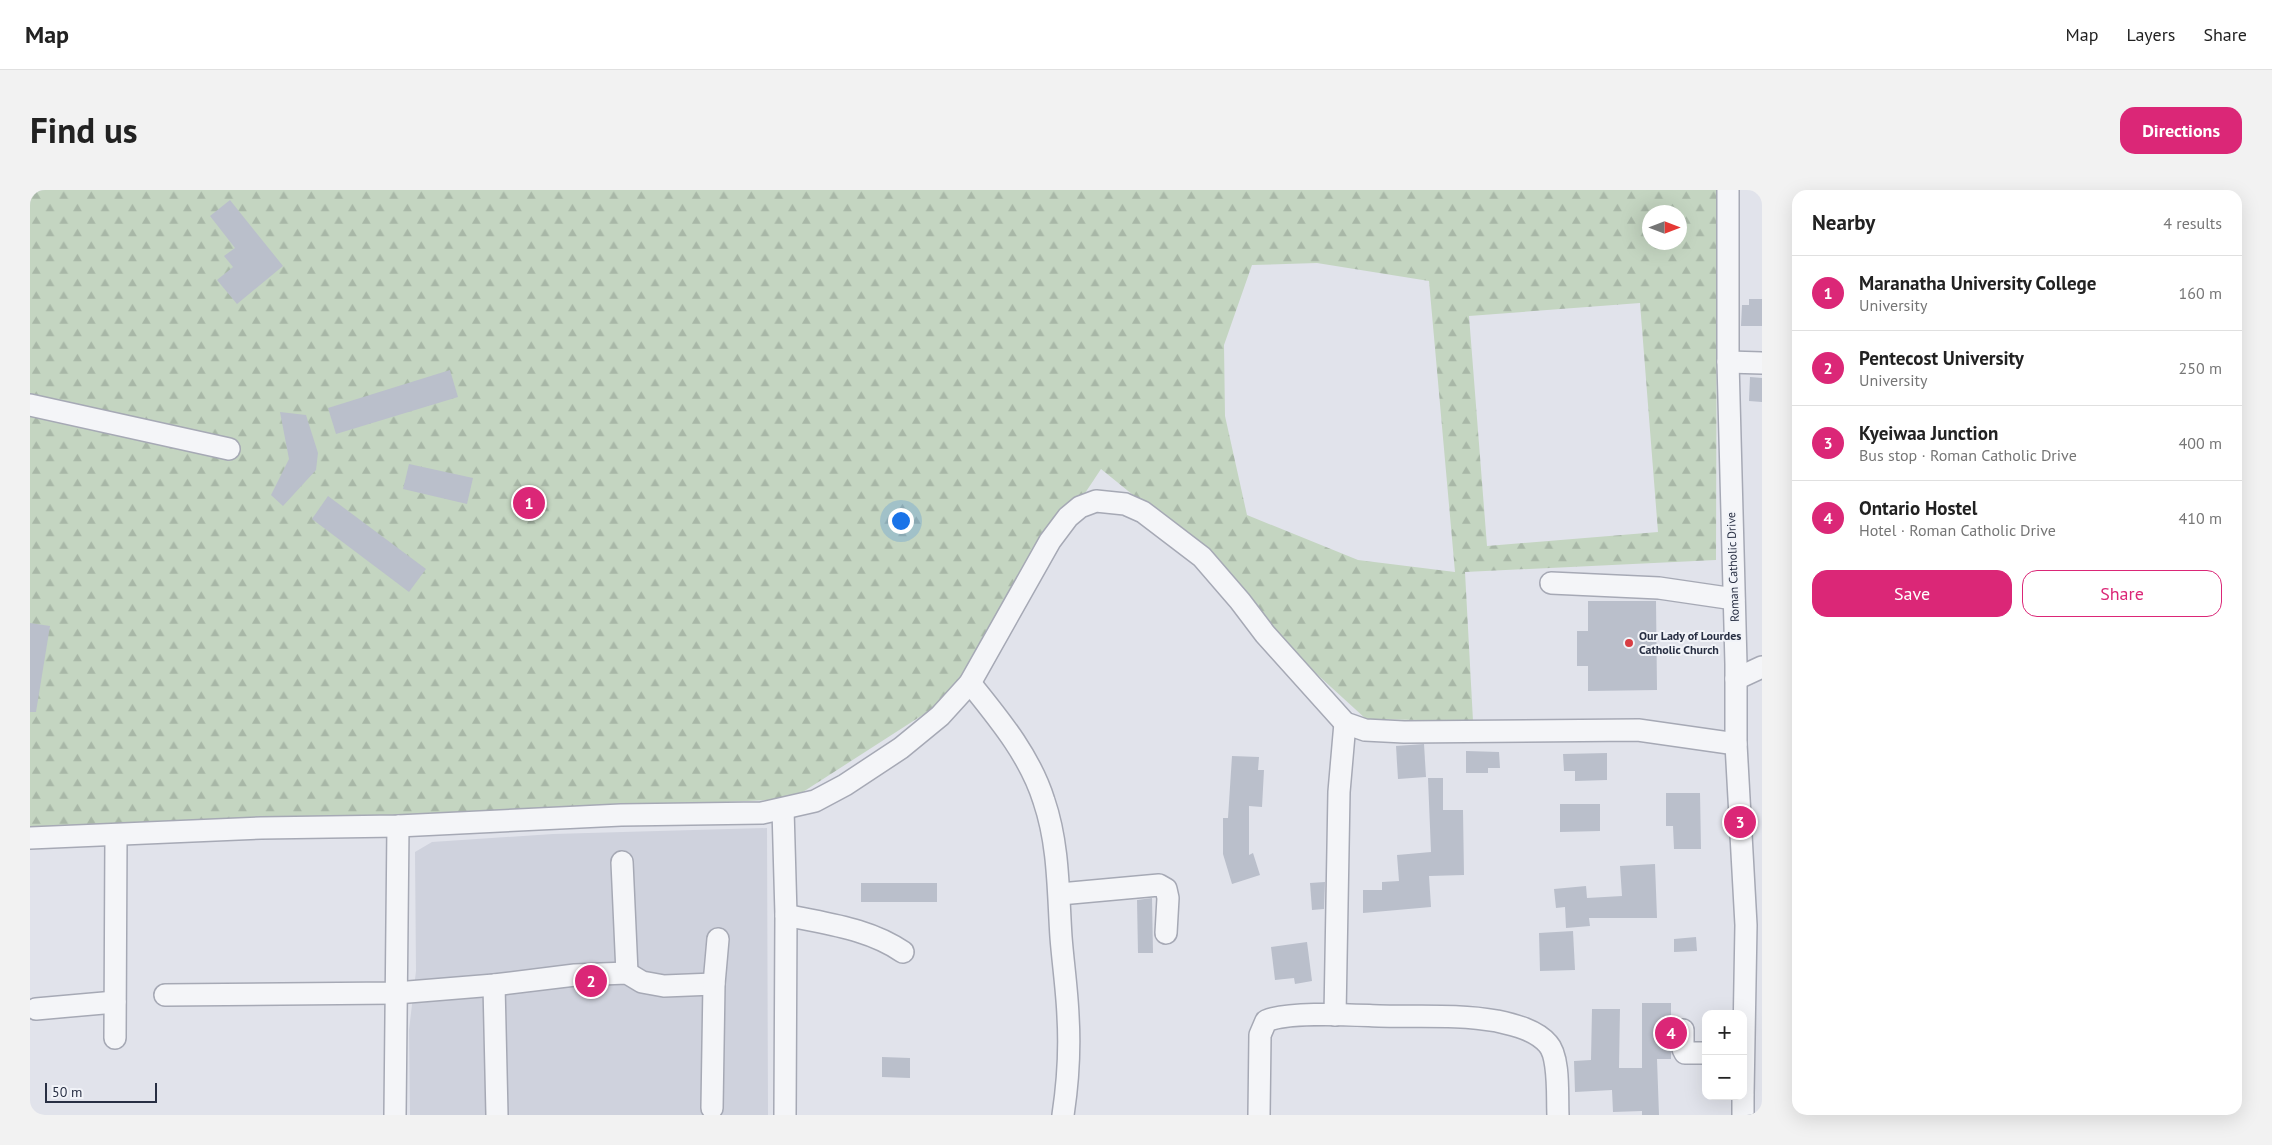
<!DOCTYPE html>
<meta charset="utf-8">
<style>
body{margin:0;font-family:"PT Sans",sans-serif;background:#f2f2f2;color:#222}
.controls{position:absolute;right:15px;bottom:15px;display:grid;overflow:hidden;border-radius:10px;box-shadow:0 5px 20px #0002}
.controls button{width:45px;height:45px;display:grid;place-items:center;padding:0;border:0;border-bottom:1px solid #e0e0e0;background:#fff;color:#222;font:25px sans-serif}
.compass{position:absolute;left:1612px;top:15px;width:45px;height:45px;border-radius:50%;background:#fff;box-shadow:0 5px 20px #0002;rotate:90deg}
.scale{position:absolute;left:15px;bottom:12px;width:112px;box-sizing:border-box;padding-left:5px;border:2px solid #282f43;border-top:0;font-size:14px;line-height:18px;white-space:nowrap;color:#282f43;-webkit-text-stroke:4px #f1f3f8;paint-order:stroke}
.you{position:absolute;left:870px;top:330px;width:18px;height:18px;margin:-12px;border:4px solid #fff;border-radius:50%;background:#1a73e8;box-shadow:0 0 0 8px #1a73e833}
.badge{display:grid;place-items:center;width:32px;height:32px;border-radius:50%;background:#db2777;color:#fff;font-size:16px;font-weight:700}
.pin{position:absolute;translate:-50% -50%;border:2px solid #fff;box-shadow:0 1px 5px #0006}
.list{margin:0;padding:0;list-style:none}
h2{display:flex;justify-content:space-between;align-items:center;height:65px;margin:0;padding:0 20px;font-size:21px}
h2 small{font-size:16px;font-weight:400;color:#767676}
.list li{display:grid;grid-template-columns:32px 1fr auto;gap:15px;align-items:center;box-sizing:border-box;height:75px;padding:0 20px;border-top:1px solid #e0e0e0}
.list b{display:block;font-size:19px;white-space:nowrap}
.list p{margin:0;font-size:16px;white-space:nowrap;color:#767676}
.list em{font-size:16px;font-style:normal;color:#767676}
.actions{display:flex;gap:10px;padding:15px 20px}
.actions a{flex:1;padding:11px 0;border:1px solid #db2777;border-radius:15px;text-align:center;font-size:18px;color:#db2777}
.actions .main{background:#db2777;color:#fff}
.map{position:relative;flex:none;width:1732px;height:925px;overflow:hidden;border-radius:15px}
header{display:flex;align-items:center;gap:30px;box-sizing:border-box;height:70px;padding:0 25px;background:#fff;border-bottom:1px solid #e0e0e0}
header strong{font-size:24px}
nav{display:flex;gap:28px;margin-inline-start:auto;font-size:18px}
.intro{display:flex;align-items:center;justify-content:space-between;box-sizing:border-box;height:120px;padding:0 30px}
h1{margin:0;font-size:35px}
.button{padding:12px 22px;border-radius:15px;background:#db2777;color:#fff;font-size:18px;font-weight:700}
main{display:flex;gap:30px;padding:0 30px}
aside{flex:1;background:#fff;border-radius:15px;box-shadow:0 5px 20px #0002}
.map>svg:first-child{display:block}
.built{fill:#cfd2dd}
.forest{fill:url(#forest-firs);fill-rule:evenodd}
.building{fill:#babfcb}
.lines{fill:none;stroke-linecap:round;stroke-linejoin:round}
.minor-casing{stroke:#a6a9b5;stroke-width:24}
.minor{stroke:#f4f5f8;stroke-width:21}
.poi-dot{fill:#d83d43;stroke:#f1f3f8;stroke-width:2}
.labels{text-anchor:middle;stroke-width:4;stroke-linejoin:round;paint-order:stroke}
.street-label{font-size:12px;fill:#282f43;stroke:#f1f3f8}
.poi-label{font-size:12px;font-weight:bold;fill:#282f43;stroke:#f1f3f8;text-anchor:start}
</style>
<header>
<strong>Map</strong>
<nav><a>Map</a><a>Layers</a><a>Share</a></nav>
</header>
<div class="intro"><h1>Find us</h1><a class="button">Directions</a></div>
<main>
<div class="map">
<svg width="1732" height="925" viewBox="0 0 1732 925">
<defs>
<pattern id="forest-firs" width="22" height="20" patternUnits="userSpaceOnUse" patternTransform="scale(1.25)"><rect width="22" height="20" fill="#c4d5c1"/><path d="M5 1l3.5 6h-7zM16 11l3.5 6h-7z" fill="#a8b7a7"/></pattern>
</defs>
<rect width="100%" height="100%" fill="#e1e3eb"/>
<polygon class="built" points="737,638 738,925 380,925 379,840 386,781 385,662 402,652 523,644"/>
<path class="forest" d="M0 0H1687L1686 370 1435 382 1443 531 1336 529 1244 445 1182 369 1071 279 919 508 762 609 0 643ZM1620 22H1650V52H1620ZM1287 73 1399 91 1425 382 1328 370 1217 325 1195 226 1194 155 1222 75ZM1610 113 1628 342 1457 356 1439 126Z"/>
<g class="building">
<polygon points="200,10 253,76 207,114 187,90 203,77 194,66 205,58 180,26"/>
<polygon points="1719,109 1732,109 1732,136 1711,136 1712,115 1719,115"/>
<polygon points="420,180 428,207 306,244 298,218"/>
<polygon points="1720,187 1732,188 1732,212 1719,211"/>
<polygon points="250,222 276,225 288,263 286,280 253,316 241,305 259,269"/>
<polygon points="379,274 443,288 437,314 373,299"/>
<polygon points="298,306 396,379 379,402 282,329"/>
<polygon points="1558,411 1626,411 1627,500 1558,501 1558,476 1547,476 1547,441 1558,441"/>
<polygon points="0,433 20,436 6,522 0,522"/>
<polygon points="1394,554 1396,587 1368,589 1366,556"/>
<polygon points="1436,561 1469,562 1470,578 1458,578 1458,583 1436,583"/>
<polygon points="1577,563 1577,590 1545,591 1545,581 1534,581 1533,564"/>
<polygon points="1202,566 1229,567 1228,580 1234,580 1232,617 1219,616 1219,665 1223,663 1230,685 1202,694 1193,664 1193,628 1198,628"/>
<polygon points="1398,588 1413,588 1413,620 1433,620 1434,685 1399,686 1401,717 1333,723 1333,700 1352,700 1352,692 1369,691 1367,665 1401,662"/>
<polygon points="1636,603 1670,603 1671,659 1644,659 1643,636 1636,636"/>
<polygon points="1530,614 1570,614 1570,641 1530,642"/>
<polygon points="1625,674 1627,728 1559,728 1560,736 1536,738 1535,717 1526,718 1524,699 1556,696 1557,708 1592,706 1590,676"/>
<polygon points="1295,692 1294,719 1282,720 1280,693"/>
<rect x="831" y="693" width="76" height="19"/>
<polygon points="1122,708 1123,763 1108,763 1107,710"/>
<polygon points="1543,741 1545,780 1510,781 1509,743"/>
<polygon points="1666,747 1667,761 1644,762 1644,749"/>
<polygon points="1277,752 1282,791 1265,794 1264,788 1245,790 1241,757"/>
<polygon points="1612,813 1641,813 1641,869 1627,869 1629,925 1612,925 1612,921 1583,922 1582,900 1545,902 1544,871 1561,870 1562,819 1590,819 1589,878 1612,878"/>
<polygon points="852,867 880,868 880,888 852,887"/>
</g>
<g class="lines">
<g class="minor-casing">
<g id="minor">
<polyline points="1698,0 1698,172 1706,474 1706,554 1716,735 1713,904"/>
<polyline points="1698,172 1732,173"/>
<polyline points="0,215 199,259"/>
<polyline points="1521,393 1629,398 1704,409"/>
<polyline points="1706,489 1732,477"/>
<path d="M940 493C969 529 1000 566 1014 611 1029 655 1028 702 1031 747 1033 773 1037 800 1038 826 1040 859 1038 892 1033 925"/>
<polyline points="753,619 756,725 755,925"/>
<polyline points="0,648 231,638 368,636 591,625 732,623 785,611 815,595 871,558 910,526 940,493 1020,351 1038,327 1050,317 1066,311 1095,314 1113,322 1172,367 1210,411 1235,444 1315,533 1335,540 1374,542 1608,540 1706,554"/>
<polyline points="592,672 597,783"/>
<polyline points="1030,704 1129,695 1136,699 1138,708 1136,743"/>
<path d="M756 725C796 734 838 738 873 762"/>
<polyline points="464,795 467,925"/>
<polyline points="135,805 366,803 464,795 545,785 597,783 612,792 634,796 684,794"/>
<polyline points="6,819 85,812"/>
<polyline points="1305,825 1309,602 1315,533"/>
<polyline points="1653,840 1653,859 1655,863 1676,863"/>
<polyline points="85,848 86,645"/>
<polyline points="682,918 684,794 688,749"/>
<polyline points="365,925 368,636"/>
<path d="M1229 925 1230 845 1236 831C1259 821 1322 825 1349 826 1389 827 1428 824 1467 831 1485 835 1506 840 1518 854 1530 867 1527 907 1528 925"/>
<polyline points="1713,925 1713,906"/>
</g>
</g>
<use href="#minor" class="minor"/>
</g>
<circle class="poi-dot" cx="1599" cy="453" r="5"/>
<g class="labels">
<g class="street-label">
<text transform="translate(1703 377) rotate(-92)" y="4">Roman Catholic Drive</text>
</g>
<g class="poi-label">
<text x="1609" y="450">Our Lady of Lourdes<tspan x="1609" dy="14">Catholic Church</tspan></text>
</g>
</g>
</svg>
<div class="controls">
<button>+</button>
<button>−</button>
</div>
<svg class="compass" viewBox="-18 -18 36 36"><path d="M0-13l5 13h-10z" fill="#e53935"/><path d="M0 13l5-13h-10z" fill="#767676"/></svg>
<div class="scale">50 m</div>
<div class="you"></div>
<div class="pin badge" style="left:499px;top:313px">1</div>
<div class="pin badge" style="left:561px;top:791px">2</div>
<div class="pin badge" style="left:1710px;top:632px">3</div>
<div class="pin badge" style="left:1641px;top:843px">4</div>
</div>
<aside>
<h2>Nearby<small>4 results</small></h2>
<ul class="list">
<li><span class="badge">1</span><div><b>Maranatha University College</b><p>University</p></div><em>160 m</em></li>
<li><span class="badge">2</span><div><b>Pentecost University</b><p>University</p></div><em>250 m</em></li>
<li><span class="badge">3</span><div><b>Kyeiwaa Junction</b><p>Bus stop · Roman Catholic Drive</p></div><em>400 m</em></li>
<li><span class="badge">4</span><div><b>Ontario Hostel</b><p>Hotel · Roman Catholic Drive</p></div><em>410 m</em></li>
</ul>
<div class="actions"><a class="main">Save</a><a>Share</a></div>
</aside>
</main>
